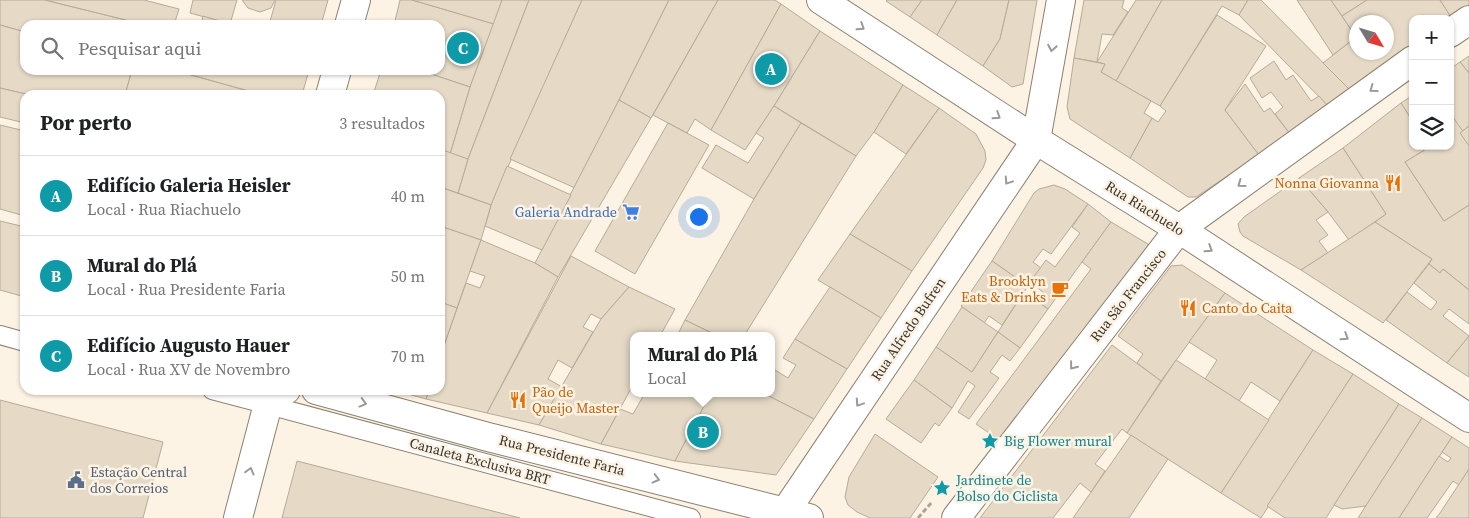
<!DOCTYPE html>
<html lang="pt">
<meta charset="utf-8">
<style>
body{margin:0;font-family:"Source Serif 4",serif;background:#f2f2f2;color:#202124}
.controls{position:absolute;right:15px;top:15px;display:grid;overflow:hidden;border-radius:10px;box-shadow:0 1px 4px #0004}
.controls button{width:45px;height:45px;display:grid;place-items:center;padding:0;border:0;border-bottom:1px solid #e0e0e0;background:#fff;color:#202124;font:25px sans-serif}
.compass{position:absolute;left:1349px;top:15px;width:45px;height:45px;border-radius:50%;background:#fff;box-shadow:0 1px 4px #0004;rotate:128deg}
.you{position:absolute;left:698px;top:216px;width:18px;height:18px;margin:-12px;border:4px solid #fff;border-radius:50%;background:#1a73e8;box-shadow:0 0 0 8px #1a73e833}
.badge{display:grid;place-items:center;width:32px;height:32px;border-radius:50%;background:#ea580c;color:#fff;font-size:16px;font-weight:700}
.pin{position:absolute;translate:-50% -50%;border:2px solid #fff;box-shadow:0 1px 5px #0006}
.popup{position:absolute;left:630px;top:332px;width:145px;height:65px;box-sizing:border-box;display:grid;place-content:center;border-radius:10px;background:#fff;filter:drop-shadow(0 1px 4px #0005);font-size:16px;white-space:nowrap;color:#757577}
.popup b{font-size:19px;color:#202124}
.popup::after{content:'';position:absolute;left:50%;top:100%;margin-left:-10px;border:10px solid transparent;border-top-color:#fff}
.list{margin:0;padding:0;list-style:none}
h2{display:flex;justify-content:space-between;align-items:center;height:65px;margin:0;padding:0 20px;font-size:21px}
h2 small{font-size:16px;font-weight:400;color:#757577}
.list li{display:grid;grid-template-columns:32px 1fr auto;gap:15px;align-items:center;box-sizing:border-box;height:80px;padding:0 20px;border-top:1px solid #e0e0e0}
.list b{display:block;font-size:19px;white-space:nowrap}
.list p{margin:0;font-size:16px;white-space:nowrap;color:#757577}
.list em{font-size:16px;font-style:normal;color:#757577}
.icon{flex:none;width:28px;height:28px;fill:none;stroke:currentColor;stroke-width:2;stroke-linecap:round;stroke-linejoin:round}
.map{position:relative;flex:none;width:1469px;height:518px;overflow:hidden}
.search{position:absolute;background:#fff;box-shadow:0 1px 4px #0004;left:20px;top:20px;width:425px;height:55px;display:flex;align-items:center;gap:12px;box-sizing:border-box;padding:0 18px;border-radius:15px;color:#757577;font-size:19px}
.panel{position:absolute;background:#fff;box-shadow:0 1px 4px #0004;left:20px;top:90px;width:425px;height:305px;border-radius:15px}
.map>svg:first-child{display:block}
.building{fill:#e6dac7;stroke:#b6aa98;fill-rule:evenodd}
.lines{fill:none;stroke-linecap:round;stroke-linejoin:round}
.lane-casing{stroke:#8c8170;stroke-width:20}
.street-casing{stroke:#8c8170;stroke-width:30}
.secondary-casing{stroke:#8c8170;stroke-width:30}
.path{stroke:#ada599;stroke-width:3;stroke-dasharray:5 2.5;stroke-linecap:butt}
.lane{stroke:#fff;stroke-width:18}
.street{stroke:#fff;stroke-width:28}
.secondary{stroke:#fff;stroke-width:28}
.oneway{stroke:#9c9996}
.labels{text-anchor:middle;stroke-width:5;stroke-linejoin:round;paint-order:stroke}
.food-label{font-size:14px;fill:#c56008;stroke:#fdf3e4;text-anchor:end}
.street-label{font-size:14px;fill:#38332c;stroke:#fdf3e4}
.shop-label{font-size:14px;fill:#366cbe;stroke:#fdf3e4;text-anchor:end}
.culture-label{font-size:14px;fill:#0d838f;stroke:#fdf3e4;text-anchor:start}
.service-label{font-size:14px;fill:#4e5e75;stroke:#fdf3e4;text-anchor:start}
</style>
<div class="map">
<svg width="1469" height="518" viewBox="0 0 1469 518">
<rect width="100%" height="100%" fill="#fdf3e4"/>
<g class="building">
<polygon points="0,0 45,0 146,25 25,25 25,32 0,25"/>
<polygon points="45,0 144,0 179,9 174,25 146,25"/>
<polygon points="193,0 237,0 230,24 190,13"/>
<polygon points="242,0 275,0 271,8 260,12 248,8"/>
<polygon points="276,0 328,0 321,25 269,25"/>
<polygon points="400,0 412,0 494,24 470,87 419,70 440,70 440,25 394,25"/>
<polygon points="412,0 502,0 494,24"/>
<polygon points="502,0 529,0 468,159 450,154 470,87"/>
<polygon points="529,0 582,0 491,205 458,193 468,159"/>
<polygon points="582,0 669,0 575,188 510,159"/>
<polygon points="669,0 718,0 651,118 619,100"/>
<polygon points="718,0 775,0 781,4 711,130 695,119 687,133 653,115"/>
<polygon points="887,0 922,0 910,17 886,1"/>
<polygon points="922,0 957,0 937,35 910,17"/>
<polygon points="957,0 1009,0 1000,39 983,66 937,35"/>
<polygon points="1009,0 1037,0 1023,84 1012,87 983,66 1000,39"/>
<polygon points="1084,0 1124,0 1122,8 1128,12 1113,35 1102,34 1097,62 1074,58"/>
<polygon points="1136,0 1162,0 1116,81 1101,72 1105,64 1097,62"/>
<polygon points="1162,0 1248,0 1239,15 1222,6 1160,106 1116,81"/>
<polygon points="1248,0 1261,0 1351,91 1329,107 1239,15"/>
<polygon points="1297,0 1331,0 1356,37 1333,55"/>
<polygon points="1331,0 1367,0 1342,16"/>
<path d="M1367 0H1440L1453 20 1413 19V48L1351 91 1323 63 1356 37 1342 16ZM1356 22H1386V52H1356Z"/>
<polygon points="1440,0 1469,0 1469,7 1453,20"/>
<polygon points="781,4 820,31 774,106 745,150 711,130"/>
<polygon points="1217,15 1266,46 1225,110 1259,155 1196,197 1188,197 1130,158 1152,118 1158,122 1166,111 1160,106"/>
<polygon points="203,16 230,24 236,25 201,25"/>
<polygon points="0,25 25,32 25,70 132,70 125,95 30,95 0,88"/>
<polygon points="820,31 903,85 874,132 856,156 774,106"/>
<polygon points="1469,56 1469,73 1460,62"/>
<polygon points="1074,58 1105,64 1101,72 1151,101 1144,113 1152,118 1130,158 1070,119 1067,107"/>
<polygon points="1274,61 1286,80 1293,75 1311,101 1319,96 1329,107 1290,134 1275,114 1283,107 1271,92 1262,98 1250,78"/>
<polygon points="1460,62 1469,73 1469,126 1460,133 1450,117 1450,69"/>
<polygon points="132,70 173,70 263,95 125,95"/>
<polygon points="190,70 309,70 302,95 263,95 188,74"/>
<polygon points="381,70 419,70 470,87 450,154 440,149 440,95 373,95"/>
<polygon points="1245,84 1264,112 1270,108 1290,134 1259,155 1225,110"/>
<polygon points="903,85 939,108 906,154 874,132"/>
<polygon points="0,88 30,95 25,95 25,123 0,117"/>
<polygon points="1413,95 1413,122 1401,103"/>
<polygon points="619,100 651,118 558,277 535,263"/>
<polygon points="1401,103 1413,122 1413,146 1427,146 1428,148 1405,162 1444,221 1469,205 1469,290 1443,269 1440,273 1429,264 1432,259 1375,222 1386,214 1343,148"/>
<polygon points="774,106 801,123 754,199 702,168 716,145 748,163 764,138 756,133"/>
<polygon points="939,108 976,134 985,151 986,160 983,168 912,271 850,234"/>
<polygon points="1450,113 1469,140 1469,205 1444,221 1405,162 1428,148 1427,146 1450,146"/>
<polygon points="668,123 709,145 635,274 595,251"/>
<polygon points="801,123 856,156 744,336 718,336 685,320 754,199"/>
<polygon points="0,125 25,131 25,216 0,209"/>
<polygon points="1469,126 1469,146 1460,133"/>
<polygon points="1343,148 1386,214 1349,240 1328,212 1299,178"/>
<polygon points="440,149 468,159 458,193 440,187"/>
<polygon points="507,166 571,195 542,250 485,226 491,205"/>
<polygon points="1299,178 1328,212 1316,220 1328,235 1319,241 1328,253 1301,270 1243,236 1240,232 1238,224 1244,217"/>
<polygon points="1054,185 1065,189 1088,204 1051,254 1043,249 1033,262 1041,268 1028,286 992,261 1034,193 1039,189"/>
<polygon points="440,187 491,205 481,240 440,226"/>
<polygon points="1088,204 1111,222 1048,309 1038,301 1044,293 1030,282 1046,260 1055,267 1080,233 1072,227"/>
<polygon points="0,221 25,227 25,297 0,290"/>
<polygon points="1111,222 1148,244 1149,257 1005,444 976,424 1091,269 1082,262"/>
<polygon points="1375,222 1432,259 1383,323 1301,270"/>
<polygon points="440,226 481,240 457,308 440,302"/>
<polygon points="850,234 912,271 881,318 818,280"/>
<polygon points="481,240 535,263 558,277 487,413 426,399 429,390 440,390 440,357 466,283 480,288 485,276 470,271"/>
<polygon points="571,256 629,287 601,319 591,314 583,327 593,332 572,368 558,360 548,379 562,387 539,425 487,413"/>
<polygon points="992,261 1028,286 1002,325 989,316 984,323 961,306"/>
<polygon points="1429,264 1440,273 1443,269 1469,290 1469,324 1449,309 1443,316 1469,336 1447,363 1386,320 1407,292 1431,310 1437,302 1414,283"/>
<polygon points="1182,265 1225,293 1161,381 1137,363 1143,354 1118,336 1171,266"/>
<polygon points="629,287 675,309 660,336 634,336 634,383 601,444 539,425 601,319"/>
<polygon points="830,287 881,318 847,369 795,339"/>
<polygon points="1024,292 1048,309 1020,348 998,332"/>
<polygon points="1225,293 1313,350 1280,401 1251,382 1239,401 1205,379 1217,360 1189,342"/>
<polygon points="440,302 457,308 440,357"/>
<polygon points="962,307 998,332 972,372 936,347"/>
<polygon points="685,320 718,336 677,336"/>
<polygon points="998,332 1020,348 1010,361 1002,355 990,372 999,378 969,419 958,412 975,386 968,381 952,408 914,380 936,347 972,372"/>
<polygon points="1469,336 1469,377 1447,363"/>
<polygon points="795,339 847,369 814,419 763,393 772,393 772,374 775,370 788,378 796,365 783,358"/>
<polygon points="1112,345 1161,381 1127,433 1122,429 1095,464 1105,471 1091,492 1080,483 1053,518 980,518"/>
<polygon points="1313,350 1353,374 1261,518 1221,493"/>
<polygon points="1176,360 1269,420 1221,493 1127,433"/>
<polygon points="1353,374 1399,404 1326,518 1285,518 1267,506"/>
<polygon points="914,380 952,408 939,426 935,423 921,443 886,419"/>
<polygon points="394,390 429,390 426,399"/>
<polygon points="645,393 711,393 675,461 601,444 620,409 633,414"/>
<polygon points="711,393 763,393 814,419 776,475 675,461"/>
<polygon points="0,400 163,442 143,518 0,518"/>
<polygon points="1399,404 1422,418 1366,506 1342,509 1334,505"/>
<polygon points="1422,418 1452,437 1399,518 1358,518"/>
<polygon points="875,434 938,477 910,518 870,518 857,512 848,505 845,497 849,477"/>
<polygon points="1131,435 1168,459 1129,518 1073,518"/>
<polygon points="1452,437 1469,448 1469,469 1459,485 1453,481 1427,518 1399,518 1439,456 1448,462 1451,458 1442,452"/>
<polygon points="297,461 418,492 520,518 282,518"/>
<polygon points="1469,469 1469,518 1436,518 1440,513"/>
</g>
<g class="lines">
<g class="lane-casing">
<g id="lane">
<polyline points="0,335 25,342"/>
<polyline points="212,390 691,518"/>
</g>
</g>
<g class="street-casing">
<g id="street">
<polyline points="349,25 356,0"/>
<polyline points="1450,33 1469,20"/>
<polyline points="330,95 337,70"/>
<polyline points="956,518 1179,229 1413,60"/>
</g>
</g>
<g class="secondary-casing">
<g id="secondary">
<polyline points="821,0 1036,140 1179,229 1469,418"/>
<polyline points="316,390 488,437 809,518"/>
<polyline points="238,518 268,404 279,393 286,390"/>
<polyline points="781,518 1036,140 1061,0"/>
</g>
</g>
<polyline class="path" points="918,518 932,502"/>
<use href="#lane" class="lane"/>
<use href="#street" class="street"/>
<use href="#secondary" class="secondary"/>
</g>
<defs><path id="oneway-chevron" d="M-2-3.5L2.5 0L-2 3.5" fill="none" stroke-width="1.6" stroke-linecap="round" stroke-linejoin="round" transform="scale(1.25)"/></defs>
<g class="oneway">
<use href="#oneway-chevron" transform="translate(861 27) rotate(33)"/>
<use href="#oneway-chevron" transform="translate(1052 48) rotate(100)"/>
<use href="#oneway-chevron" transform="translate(1373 89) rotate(144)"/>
<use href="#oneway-chevron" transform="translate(997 116) rotate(33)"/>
<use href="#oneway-chevron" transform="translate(1008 181) rotate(124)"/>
<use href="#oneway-chevron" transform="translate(1241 184) rotate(144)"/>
<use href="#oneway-chevron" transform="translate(1209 249) rotate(33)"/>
<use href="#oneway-chevron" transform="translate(1345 337) rotate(33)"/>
<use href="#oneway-chevron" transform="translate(1073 366) rotate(128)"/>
<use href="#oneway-chevron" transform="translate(363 403) rotate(15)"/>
<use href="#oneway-chevron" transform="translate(859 403) rotate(124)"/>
<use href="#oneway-chevron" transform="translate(250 471) rotate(-75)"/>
<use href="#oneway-chevron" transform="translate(656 479) rotate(14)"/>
</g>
<defs>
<g id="restaurant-bare" transform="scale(1.35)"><path d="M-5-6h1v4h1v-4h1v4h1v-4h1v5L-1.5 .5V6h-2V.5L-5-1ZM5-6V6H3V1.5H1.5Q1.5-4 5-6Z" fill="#e8710a" stroke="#fdf3e4" stroke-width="2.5" paint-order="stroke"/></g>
<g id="supermarket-bare" transform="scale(1.35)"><path d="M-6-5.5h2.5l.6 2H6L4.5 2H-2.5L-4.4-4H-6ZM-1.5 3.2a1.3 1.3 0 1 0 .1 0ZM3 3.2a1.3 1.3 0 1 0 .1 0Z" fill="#3f7fe0" stroke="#fdf3e4" stroke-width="2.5" paint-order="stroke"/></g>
<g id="cafe-bare" transform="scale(1.35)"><path d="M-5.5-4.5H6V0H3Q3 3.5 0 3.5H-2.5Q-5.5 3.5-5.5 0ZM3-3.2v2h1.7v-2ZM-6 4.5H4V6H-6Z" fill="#e8710a" stroke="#fdf3e4" stroke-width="2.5" paint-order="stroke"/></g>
<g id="sight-bare" transform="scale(1.35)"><path d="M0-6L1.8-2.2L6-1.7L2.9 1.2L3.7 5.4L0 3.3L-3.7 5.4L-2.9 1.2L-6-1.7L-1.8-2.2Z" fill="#0f9aa8" stroke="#fdf3e4" stroke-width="2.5" paint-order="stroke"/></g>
<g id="civic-bare" transform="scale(1.35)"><path d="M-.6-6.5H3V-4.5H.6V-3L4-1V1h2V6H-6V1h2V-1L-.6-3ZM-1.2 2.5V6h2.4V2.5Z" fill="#5c6f8a" stroke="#fdf3e4" stroke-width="2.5" paint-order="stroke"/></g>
</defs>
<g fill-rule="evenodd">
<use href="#restaurant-bare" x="1393" y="183"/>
<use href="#supermarket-bare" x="631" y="212"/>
<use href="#cafe-bare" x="1060" y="289"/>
<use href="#restaurant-bare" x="1188" y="308"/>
<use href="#restaurant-bare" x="518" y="400"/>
<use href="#sight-bare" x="990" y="441"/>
<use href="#civic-bare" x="76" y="480"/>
<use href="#sight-bare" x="942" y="488"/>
</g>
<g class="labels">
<g class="food-label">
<text x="1379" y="188">Nonna Giovanna</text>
<text x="1046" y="286">Brooklyn<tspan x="1046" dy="16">Eats &amp; Drinks</tspan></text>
<text x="1202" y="313" text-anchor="start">Canto do Caita</text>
<text x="532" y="397" text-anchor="start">Pão de<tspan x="532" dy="16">Queijo Master</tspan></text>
</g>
<g class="street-label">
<text transform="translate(1145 208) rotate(32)" y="5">Rua Riachuelo</text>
<text transform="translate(1128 295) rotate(-52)" y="5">Rua São Francisco</text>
<text transform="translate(908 329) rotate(-56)" y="5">Rua Alfredo Bufren</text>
<text transform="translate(562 455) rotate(14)" y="5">Rua Presidente Faria</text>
<text transform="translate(480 461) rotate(15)" y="5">Canaleta Exclusiva BRT</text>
</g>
<g class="shop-label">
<text x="617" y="217">Galeria Andrade</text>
</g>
<g class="culture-label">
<text x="1004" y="446">Big Flower mural</text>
<text x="956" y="485">Jardinete de<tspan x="956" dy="16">Bolso do Ciclista</tspan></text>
</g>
<g class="service-label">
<text x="90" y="477">Estação Central<tspan x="90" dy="16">dos Correios</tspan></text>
</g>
</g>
</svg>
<div class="controls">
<button>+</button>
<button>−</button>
<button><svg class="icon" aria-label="layers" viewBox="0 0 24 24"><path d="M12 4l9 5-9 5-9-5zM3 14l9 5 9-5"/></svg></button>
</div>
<svg class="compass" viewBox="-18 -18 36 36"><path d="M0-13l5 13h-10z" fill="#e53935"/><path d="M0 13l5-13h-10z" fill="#757577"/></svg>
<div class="you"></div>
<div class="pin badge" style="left:771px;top:69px;background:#0f9aa8">A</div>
<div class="pin badge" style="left:703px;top:432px;background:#0f9aa8">B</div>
<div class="popup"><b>Mural do Plá</b>Local</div>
<div class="pin badge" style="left:463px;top:48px;background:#0f9aa8">C</div>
<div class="search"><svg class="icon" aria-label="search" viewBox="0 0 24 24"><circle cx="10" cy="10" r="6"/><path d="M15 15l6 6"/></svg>Pesquisar aqui</div>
<section class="panel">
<h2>Por perto<small>3 resultados</small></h2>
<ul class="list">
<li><span class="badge" style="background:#0f9aa8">A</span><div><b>Edifício Galeria Heisler</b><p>Local · Rua Riachuelo</p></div><em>40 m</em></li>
<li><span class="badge" style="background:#0f9aa8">B</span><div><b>Mural do Plá</b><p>Local · Rua Presidente Faria</p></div><em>50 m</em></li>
<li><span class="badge" style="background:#0f9aa8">C</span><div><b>Edifício Augusto Hauer</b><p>Local · Rua XV de Novembro</p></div><em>70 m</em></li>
</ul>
</section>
</div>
